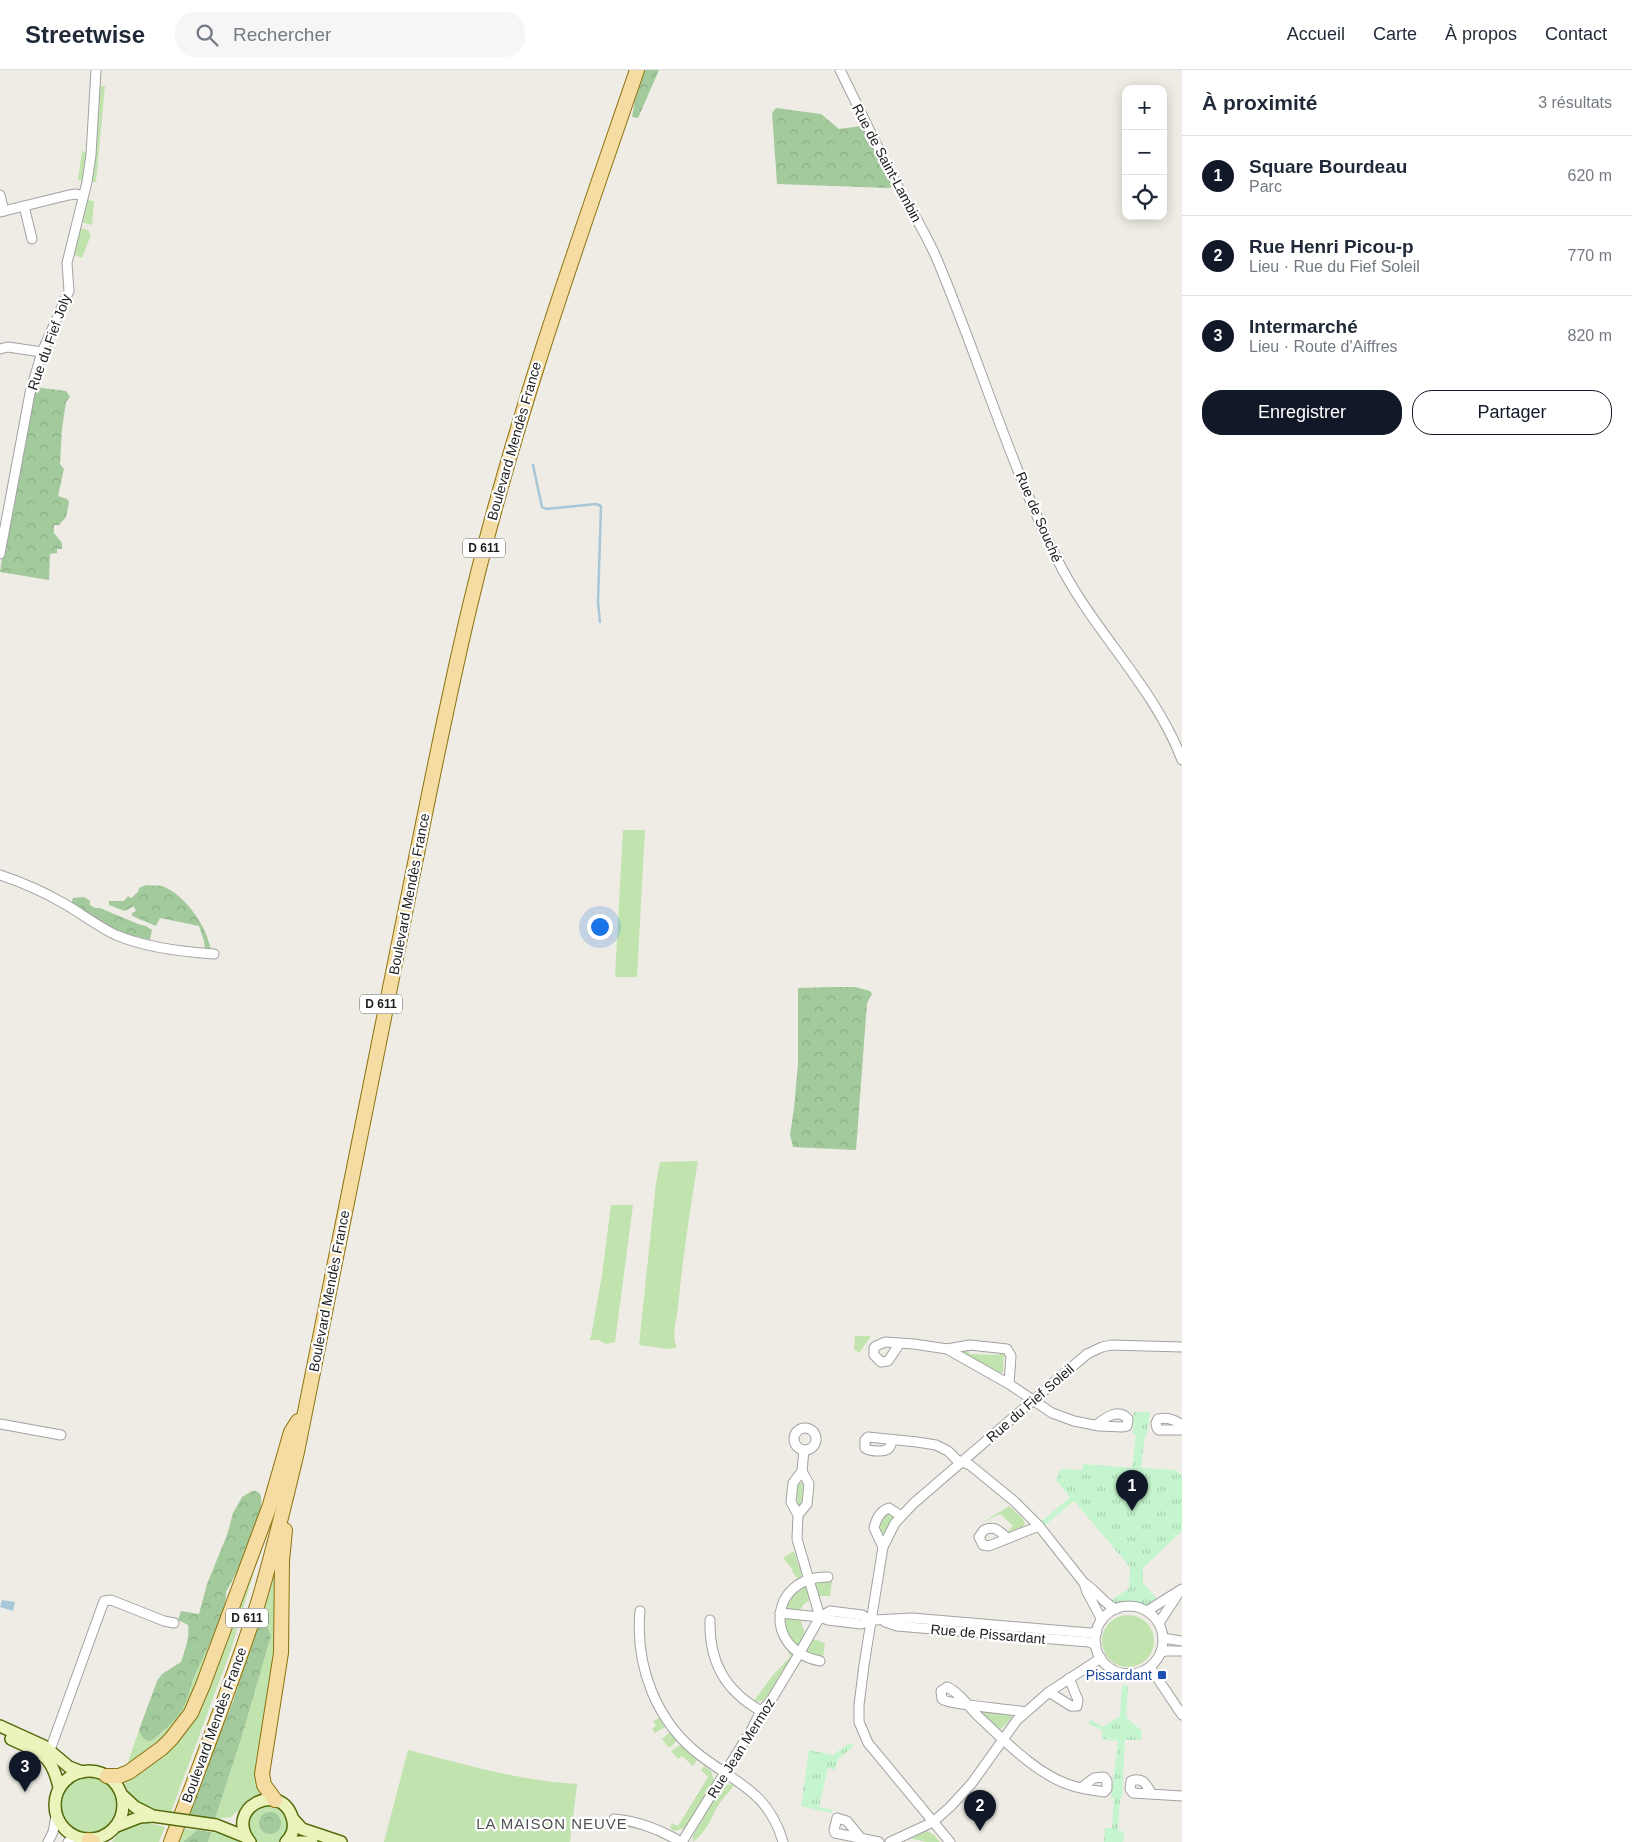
<!DOCTYPE html>
<html lang="fr">
<meta charset="utf-8">
<style>
body{margin:0;font-family:Arial,sans-serif;background:#f6f6f7;color:#1f2937}
.controls{position:absolute;right:15px;top:15px;display:grid;overflow:hidden;border-radius:10px;box-shadow:0 2px 12px #0003}
.controls button{width:45px;height:45px;display:grid;place-items:center;padding:0;border:0;border-bottom:1px solid #e0e1e3;background:#fff;color:#1f2937;font:25px sans-serif}
.you{position:absolute;left:599px;top:856px;width:18px;height:18px;margin:-12px;border:4px solid #fff;border-radius:50%;background:#1a73e8;box-shadow:0 0 0 8px #1a73e833}
.badge{display:grid;place-items:center;width:32px;height:32px;border-radius:50%;background:#111827;color:#fff;font-size:16px;font-weight:700}
.pin{position:absolute;translate:-50% -41px;filter:drop-shadow(0 1px 2px #0008)}
.pin::after{content:'';position:absolute;top:26px;width:18px;height:15px;background:inherit;clip-path:polygon(0 0,100% 0,50% 100%)}
.list{margin:0;padding:0;list-style:none}
h2{display:flex;justify-content:space-between;align-items:center;height:65px;margin:0;padding:0 20px;font-size:21px}
h2 small{font-size:16px;font-weight:400;color:#747a83}
.list li{display:grid;grid-template-columns:32px 1fr auto;gap:15px;align-items:center;box-sizing:border-box;height:80px;padding:0 20px;border-top:1px solid #e0e1e3}
.list b{display:block;font-size:19px;white-space:nowrap}
.list p{margin:0;font-size:16px;white-space:nowrap;color:#747a83}
.list em{font-size:16px;font-style:normal;color:#747a83}
.actions{display:flex;gap:10px;padding:15px 20px}
.actions a{flex:1;padding:11px 0;border:1px solid #111827;border-radius:20px;text-align:center;font-size:18px;color:#111827}
.actions .main{background:#111827;color:#fff}
.icon{flex:none;width:28px;height:28px;fill:none;stroke:currentColor;stroke-width:2;stroke-linecap:round;stroke-linejoin:round}
.map{position:relative;flex:none;width:1182px;height:1772px;overflow:hidden}
header{display:flex;align-items:center;gap:30px;box-sizing:border-box;height:70px;padding:0 25px;background:#fff;border-bottom:1px solid #e0e1e3}
header strong{font-size:24px}
nav{display:flex;gap:28px;margin-inline-start:auto;font-size:18px}
.search{width:350px;height:45px;background:#f6f6f7;display:flex;align-items:center;gap:12px;box-sizing:border-box;padding:0 18px;border-radius:20px;color:#747a83;font-size:19px}
main{display:flex}
aside{flex:1;background:#fff}
.map>svg:first-child{display:block}
.grass{fill:#c1e4ae}
.forest{fill:url(#forest-crowns)}
.park{fill:url(#park-tufts)}
.water{fill:#a8c7d8}
.lines{fill:none;stroke-linecap:round;stroke-linejoin:round}
.stream{stroke:#a8c7d8;stroke-width:2.5}
.minor-casing{stroke:#a2a2a2;stroke-width:11}
.secondary-casing{stroke:#556c0d;stroke-width:14}
.primary-casing{stroke:#8c720c;stroke-width:16}
.minor{stroke:#fff;stroke-width:9}
.secondary{stroke:#eaf4bc;stroke-width:11}
.primary{stroke:#f4dca3;stroke-width:14}
.secondary-bridge-casing{stroke:#556c0d;stroke-width:14;stroke-linecap:butt}
.secondary-bridge{stroke:#eaf4bc;stroke-width:11}
.transit-dot{fill:#1a4fb4;stroke:#fff;stroke-width:2}
.labels{text-anchor:middle;stroke-width:4.5;stroke-linejoin:round;paint-order:stroke}
.shield{fill:#fff;stroke:#626262;stroke-width:1}
.shield-label{font-size:12px;font-weight:bold;fill:#1e1e1e}
.street-label{font-size:14px;fill:#1e1e1e;stroke:#fff}
.transit-label{font-size:14px;fill:#164399;stroke:#fff;text-anchor:end}
.neighbourhood-label{font-size:15px;letter-spacing:1px;fill:#515151;stroke:#fff}
</style>
<header>
<strong>Streetwise</strong>
<div class="search"><svg class="icon" aria-label="search" viewBox="0 0 24 24"><circle cx="10" cy="10" r="6"/><path d="M15 15l6 6"/></svg>Rechercher</div>
<nav><a>Accueil</a><a>Carte</a><a>À propos</a><a>Contact</a></nav>
</header>
<main>
<div class="map">
<svg width="1182" height="1772" viewBox="0 0 1182 1772">
<defs>
<pattern id="forest-crowns" width="20" height="18" patternUnits="userSpaceOnUse" patternTransform="scale(1.25)"><rect width="20" height="18" fill="#a3ca9c"/><path d="M2 6a3 3 0 1 1 6 0M12 15a3 3 0 1 1 6 0" fill="none" stroke="#8cad86"/></pattern>
<pattern id="park-tufts" width="24" height="20" patternUnits="userSpaceOnUse" patternTransform="scale(1.25)"><rect width="24" height="20" fill="#c4f5cf"/><path d="M3 7l-1-3M5 7V3M7 7l1-3M15 17l-1-3M17 17v-4M19 17l1-3" fill="none" stroke="#a8d2b1"/></pattern>
</defs>
<rect width="100%" height="100%" fill="#eeece4"/>
<g class="grass">
<polygon points="99,16 105,16 96,112 91,112"/>
<polygon points="82,81 86,82 82,111 78,110"/>
<polygon points="87,130 94,131 92,155 81,152"/>
<polygon points="80,158 88,160 91,165 82,188 72,184"/>
<polygon points="623,760 645,760 637,907 615,907"/>
<path d="M698 1091C690 1139 683 1187 678 1236 677 1248 671 1267 677 1277L669 1279 639 1275 656 1113 660 1092Z"/>
<polygon points="611,1135 633,1135 615,1272 606,1274 599,1270 589,1270 591,1267 602,1205"/>
<polygon points="855,1266 871,1266 859,1283 854,1279"/>
<polygon points="968,1277 969,1284 999,1285 999,1278 1004,1283 1003,1302 998,1304 964,1285 964,1279"/>
<polygon points="798,1413 803,1413 802,1435 797,1435"/>
<polygon points="1009,1436 1023,1449 1025,1454 1023,1457 1006,1463 1013,1456 1000,1444 982,1453"/>
<polygon points="888,1443 892,1445 893,1449 884,1463 880,1464 877,1458 885,1444"/>
<path d="M265 1464 232 1577 171 1742C145 1737 133 1735 123 1709L173 1672Z"/>
<polygon points="279,1479 276,1581 256,1704 256,1712 261,1723 250,1729 231,1747 215,1749 242,1666 271,1566 259,1550"/>
<polygon points="794,1481 803,1508 799,1510 792,1502 793,1500 783,1488"/>
<polygon points="820,1510 832,1511 830,1526 819,1526 814,1511"/>
<polygon points="807,1513 812,1528 803,1535 800,1541 786,1538 790,1527"/>
<circle cx="1128" cy="1571" r="26"/>
<polygon points="783,1548 800,1549 804,1561 807,1566 798,1579 786,1563"/>
<path d="M218 1553C206 1587 197 1626 175 1656 164 1671 146 1682 132 1694L127 1695 139 1660 141 1664 151 1671 164 1661 183 1637 194 1607Z"/>
<polygon points="813,1569 825,1573 823,1588 804,1583"/>
<polygon points="790,1581 794,1584 766,1630 755,1632 754,1631 773,1605 791,1586 788,1583"/>
<polygon points="982,1640 1011,1644 1012,1648 1000,1660 981,1643"/>
<polygon points="659,1648 665,1657 655,1663 652,1659 656,1656 653,1651"/>
<polygon points="670,1662 677,1671 669,1678 662,1669"/>
<polygon points="680,1675 697,1690 693,1696 682,1686 678,1689 671,1681"/>
<path d="M408 1680C463 1694 520 1711 577 1714L570 1772H384Z"/>
<polygon points="704,1696 711,1701 714,1711 686,1758 674,1761 670,1758 672,1753 678,1756 708,1707 701,1700"/>
<circle cx="89" cy="1735" r="29"/>
<path d="M732 1714 734 1715C729 1723 720 1731 716 1739 711 1750 704 1764 693 1772V1766L696 1760 722 1716Z"/>
<path d="M270 1735C288 1740 294 1759 279 1772H257C241 1758 250 1736 270 1735Z"/>
<polygon points="137,1753 149,1753 165,1757 159,1772 112,1772 121,1760"/>
<polygon points="183,1759 197,1760 183,1772 177,1772"/>
<polygon points="926,1760 934,1765 940,1772 926,1772 909,1768"/>
<path d="M211 1762C221 1764 231 1764 238 1772H208Z"/>
</g>
<g class="forest">
<polygon points="645,0 659,0 638,48 632,47 635,30"/>
<polygon points="776,38 821,44 839,59 861,56 893,115 890,118 777,114 772,43"/>
<polygon points="34,317 66,321 70,327 66,332 62,359 60,394 64,399 58,426 67,429 69,432 66,447 59,455 54,455 54,463 62,473 62,479 57,479 57,483 50,484 49,510 0,502 4,475"/>
<path d="M146 815C151 816 157 815 162 816 185 824 208 858 211 881L205 880 204 871 199 856 160 848 156 856 132 846V843L136 841 134 836 125 841 109 835V831H124L128 826 131 828 138 822 139 818Z"/>
<polygon points="84,827 90,831 90,835 95,838 100,838 138,854 146,856 152,860 150,870 114,861 71,834 73,828"/>
<polygon points="835,917 855,917 870,921 872,924 867,933 856,1080 793,1077 790,1065 794,1038 798,994 798,918"/>
<path d="M252 1421H256L260 1424C268 1445 237 1503 226 1522 229 1538 202 1589 195 1605 190 1615 189 1628 183 1638 175 1651 163 1662 151 1671 144 1671 141 1666 139 1660L157 1611 162 1604 181 1592C185 1580 190 1566 188 1555L178 1550 181 1541 199 1544 207 1514 227 1465 233 1443 242 1427Z"/>
<path d="M259 1550C267 1553 268 1558 271 1566L242 1666 215 1749 188 1744 234 1629Z"/>
<circle cx="270" cy="1753" r="11"/>
<polygon points="197,1760 211,1762 208,1772 183,1772"/>
</g>
<g class="park">
<path d="M1134 1342H1150L1147 1365 1145 1366 1141 1398 1176 1400 1182 1405V1461L1143 1498V1513L1159 1531 1148 1537C1138 1530 1126 1533 1114 1536L1112 1530 1129 1518 1130 1497 1074 1431 1045 1455 1042 1451 1070 1427 1056 1410 1060 1399 1082 1400 1083 1394 1132 1398 1136 1365 1133 1364Z"/>
<polygon points="1122,1615 1128,1616 1126,1647 1142,1661 1141,1670 1125,1670 1122,1728 1120,1729 1118,1760 1124,1762 1123,1772 1104,1772 1105,1758 1112,1758 1114,1728 1111,1728 1118,1671 1102,1669 1102,1660 1087,1653 1091,1650 1103,1657 1120,1646"/>
<polygon points="848,1674 855,1675 838,1689 835,1700 828,1698 819,1737 833,1740 830,1743 801,1736 809,1680 833,1685"/>
</g>
<polygon class="water" points="2,1530 15,1532 13,1541 0,1537"/>
<g class="lines">
<polyline class="stream" points="533,395 542,437 546,439 596,434 601,436 598,532 600,552"/>
<g class="minor-casing">
<g id="minor">
<path d="M840 0C859 38 877 77 897 115 910 138 925 162 936 187 978 286 1009 392 1057 489 1092 560 1154 616 1182 690"/>
<polyline points="0,125 4,141"/>
<polyline points="24,136 32,169"/>
<polyline points="0,142 69,125 76,124 83,126"/>
<polyline points="0,279 8,277 42,282"/>
<polyline points="0,484 30,323 42,282 69,221 67,193 87,112 91,85 96,0"/>
<path d="M0 805C21 812 44 822 63 833 81 843 97 856 116 865 144 877 184 882 214 884"/>
<path d="M900 1273 888 1291 881 1292 874 1285V1278L876 1276 885 1272 914 1274 947 1279 1009 1314 1052 1343 1074 1351 1099 1356 1123 1357 1127 1356 1128 1349C1118 1337 1104 1349 1096 1355"/>
<polyline points="947,1279 970,1275 1007,1279 1011,1286 1009,1314"/>
<polyline points="0,1354 61,1365"/>
<path d="M1182 1355C1174 1349 1167 1347 1158 1349L1156 1353 1157 1358 1159 1360H1182"/>
<circle cx="805" cy="1369" r="11"/>
<path d="M892 1370C892 1372 890 1377 889 1378 884 1383 869 1381 865 1378V1370L868 1367 917 1372 936 1375 948 1381 957 1390 970 1395 1014 1431 1039 1456 1084 1513 1087 1522 1102 1550"/>
<polyline points="804,1380 802,1401 793,1413 791,1432 798,1445 797,1469 820,1547"/>
<polyline points="798,1445 807,1434 809,1414 802,1401"/>
<path d="M1007 1468C999 1461 995 1455 984 1460L979 1467 983 1475 989 1476 1039 1456"/>
<path d="M883 1477 874 1458C876 1449 880 1441 889 1438L901 1446"/>
<path d="M1084 1513C1096 1520 1104 1534 1116 1539"/>
<circle cx="1129" cy="1570" r="34"/>
<path d="M640 1541C635 1596 656 1652 701 1686 738 1714 769 1723 783 1772"/>
<polyline points="1147,1541 1182,1519"/>
<polyline points="780,1543 820,1547 828,1550 861,1554 875,1550 912,1548 1090,1563 1097,1562"/>
<path d="M710 1550C709 1591 724 1620 761 1641"/>
<polyline points="885,1552 897,1556 1089,1572 1096,1575"/>
<polyline points="1159,1553 1178,1524"/>
<polyline points="1163,1568 1182,1571"/>
<polyline points="1161,1582 1166,1581 1182,1581"/>
<path d="M820 1591C762 1580 769 1506 828 1507"/>
<polyline points="1150,1597 1182,1645"/>
<polyline points="1049,1622 1071,1636 1077,1636 1078,1630 1069,1608"/>
<path d="M1025 1642C1011 1639 949 1635 942 1629L941 1621 947 1617C959 1622 969 1637 978 1646 1004 1670 1036 1704 1070 1715 1081 1719 1093 1720 1104 1722L1107 1719V1711L1104 1707 1094 1708 1081 1718"/>
<polyline points="50,1680 104,1531 111,1530 164,1551 174,1553"/>
<path d="M1151 1723C1146 1714 1143 1707 1131 1711L1130 1719 1133 1723 1182 1726"/>
<path d="M614 1749C639 1751 659 1759 681 1772"/>
<polyline points="860,1767 847,1751 837,1748 834,1760 835,1763 879,1772"/>
<polyline points="48,1772 53,1762 56,1746"/>
<polyline points="68,1772 78,1768"/>
<polyline points="682,1772 752,1659 761,1641 770,1632 799,1584 820,1547 830,1541 862,1545 870,1550"/>
<polyline points="890,1772 933,1752 950,1737 972,1713 1017,1650 1049,1622 1101,1588"/>
<polyline points="950,1772 868,1673 859,1652 859,1635 864,1595 883,1477 895,1453 914,1433 1087,1284 1102,1277 1111,1275 1182,1277"/>
</g>
</g>
<g class="secondary-casing">
<g id="secondary">
<polyline points="0,1656 44,1676 69,1697 82,1702"/>
<path d="M11 1669C40 1683 51 1683 59 1717"/>
<circle cx="89" cy="1735" r="34"/>
<polyline points="122,1725 135,1737 153,1746"/>
<polyline points="293,1749 302,1759 341,1772"/>
<polyline points="216,1755 246,1767"/>
<polyline points="117,1756 140,1747 153,1746"/>
<path d="M250 1772C223 1738 280 1710 292 1747 295 1756 293 1765 286 1772"/>
<polyline points="291,1772 312,1772"/>
</g>
</g>
<g class="primary-casing">
<g id="primary">
<polyline points="107,1706 119,1706 129,1702 162,1678 171,1669 191,1643 203,1615 270,1435 291,1362 298,1351"/>
<polyline points="275,1730 264,1715 262,1704 281,1583 282,1491 285,1460"/>
<polyline points="89,1770 93,1772"/>
<path d="M171 1772C201 1693 232 1614 258 1533 273 1483 285 1432 297 1382 335 1192 373 1003 411 813 431 715 450 616 474 519 517 342 578 172 637 0"/>
</g>
</g>
<use href="#minor" class="minor"/>
<use href="#secondary" class="secondary"/>
<use href="#primary" class="primary"/>
<g class="secondary-bridge-casing">
<polyline id="secondary-bridge" points="153,1746 216,1755"/>
</g>
<use href="#secondary-bridge" class="secondary-bridge"/>
</g>
<rect class="transit-dot" x="1157" y="1600" width="10" height="10" rx="2.5"/>
<g class="labels">
<g class="shield">
<rect x="463" y="468.5" width="42" height="19" rx="4"/>
<rect x="360" y="924.5" width="42" height="19" rx="4"/>
<rect x="226" y="1538.5" width="42" height="19" rx="4"/>
</g>
<g class="shield-label">
<text x="484" y="482">D 611</text>
<text x="381" y="938">D 611</text>
<text x="247" y="1552">D 611</text>
</g>
<g class="street-label">
<text transform="translate(887 93) rotate(62)" y="5">Rue de Saint-Lambin</text>
<text transform="translate(49 272) rotate(-70)" y="5">Rue du Fief Joly</text>
<text transform="translate(514 371) rotate(-74)" y="5">Boulevard Mendès France</text>
<text transform="translate(1039 447) rotate(67)" y="5">Rue de Souché</text>
<text transform="translate(409 824) rotate(-79)" y="5">Boulevard Mendès France</text>
<text transform="translate(329 1221) rotate(-79)" y="5">Boulevard Mendès France</text>
<text transform="translate(1030 1333) rotate(-41)" y="5">Rue du Fief Soleil</text>
<text transform="translate(988 1564) rotate(5)" y="5">Rue de Pissardant</text>
<text transform="translate(214 1655) rotate(-70)" y="5">Boulevard Mendès France</text>
<text transform="translate(741 1678) rotate(-58)" y="5">Rue Jean Mermoz</text>
</g>
<g class="transit-label">
<text x="1152" y="1610">Pissardant</text>
</g>
<g class="neighbourhood-label">
<text x="552" y="1759">LA MAISON NEUVE</text>
</g>
</g>
</svg>
<div class="controls">
<button>+</button>
<button>−</button>
<button><svg class="icon" aria-label="locate" viewBox="0 0 24 24"><circle cx="12" cy="12" r="6"/><path d="M12 2v4M12 18v4M2 12h4M18 12h4"/></svg></button>
</div>
<div class="you"></div>
<div class="pin badge" style="left:1132px;top:1441px">1</div>
<div class="pin badge" style="left:980px;top:1761px">2</div>
<div class="pin badge" style="left:25px;top:1722px">3</div>
</div>
<aside>
<h2>À proximité<small>3 résultats</small></h2>
<ul class="list">
<li><span class="badge">1</span><div><b>Square Bourdeau</b><p>Parc</p></div><em>620 m</em></li>
<li><span class="badge">2</span><div><b>Rue Henri Picou-p</b><p>Lieu · Rue du Fief Soleil</p></div><em>770 m</em></li>
<li><span class="badge">3</span><div><b>Intermarché</b><p>Lieu · Route d'Aiffres</p></div><em>820 m</em></li>
</ul>
<div class="actions"><a class="main">Enregistrer</a><a>Partager</a></div>
</aside>
</main>
